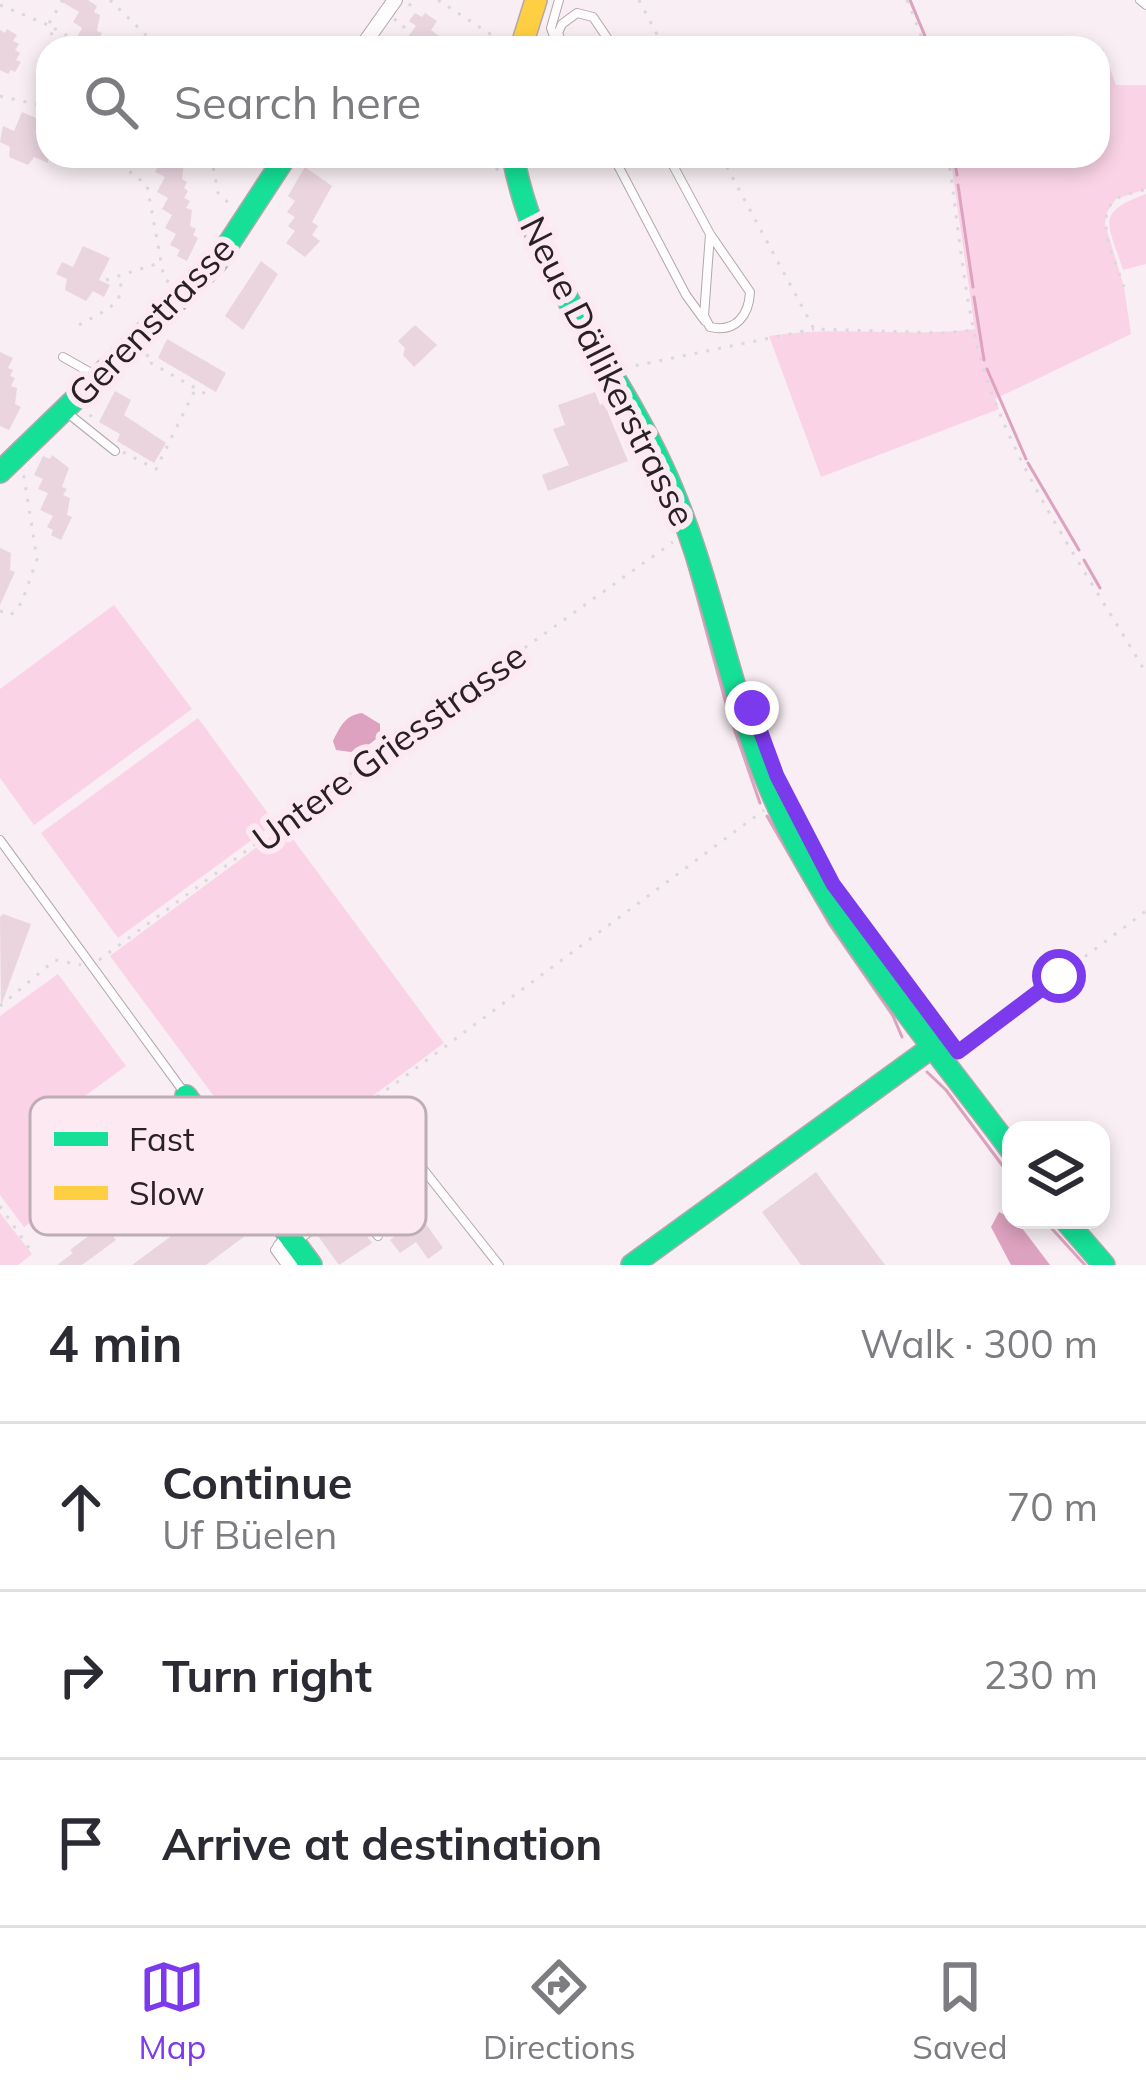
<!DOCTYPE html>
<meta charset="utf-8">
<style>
body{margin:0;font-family:Mulish,sans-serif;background:#f2f2f3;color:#2b2b33}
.controls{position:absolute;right:36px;bottom:36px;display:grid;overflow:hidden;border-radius:24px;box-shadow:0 6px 18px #0003}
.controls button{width:108px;height:108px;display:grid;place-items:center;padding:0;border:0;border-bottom:3px solid #e1e1e2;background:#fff;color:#2b2b33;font:60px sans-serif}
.stop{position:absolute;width:36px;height:36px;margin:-27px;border:9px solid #7c3aed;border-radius:50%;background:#fff}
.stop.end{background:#7c3aed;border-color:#fff;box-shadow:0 3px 12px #0008}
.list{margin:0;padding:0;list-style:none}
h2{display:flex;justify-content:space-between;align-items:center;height:156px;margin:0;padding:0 48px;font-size:51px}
h2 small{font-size:39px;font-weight:400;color:#7c7c81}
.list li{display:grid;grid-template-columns:78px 1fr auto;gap:36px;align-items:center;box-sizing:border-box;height:168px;padding:0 48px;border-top:3px solid #e1e1e2}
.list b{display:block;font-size:45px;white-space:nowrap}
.list p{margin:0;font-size:39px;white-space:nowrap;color:#7c7c81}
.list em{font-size:39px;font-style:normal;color:#7c7c81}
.icon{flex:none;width:66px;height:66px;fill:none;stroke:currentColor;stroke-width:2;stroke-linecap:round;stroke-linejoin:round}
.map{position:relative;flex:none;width:1146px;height:1265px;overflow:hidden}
.search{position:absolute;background:#fff;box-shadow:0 6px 18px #0003;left:36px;right:36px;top:36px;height:132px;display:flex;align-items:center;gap:30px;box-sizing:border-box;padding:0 42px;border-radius:36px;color:#7c7c81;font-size:45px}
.sheet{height:660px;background:#fff}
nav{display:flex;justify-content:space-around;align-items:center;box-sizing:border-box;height:168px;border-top:3px solid #e1e1e2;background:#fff;font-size:33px;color:#7c7c81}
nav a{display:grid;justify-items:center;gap:6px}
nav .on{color:#7c3aed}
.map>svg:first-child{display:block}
.green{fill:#fad4e6}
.water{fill:#dda2bf}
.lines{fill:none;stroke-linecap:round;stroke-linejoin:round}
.stream{stroke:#dda2bf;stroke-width:3}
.building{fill:#ead5df}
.lane-casing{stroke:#b0a8ac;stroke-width:10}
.street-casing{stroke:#b0a8ac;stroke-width:16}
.fast-casing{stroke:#b0a8ac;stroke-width:24}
.slow-casing{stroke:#b0a8ac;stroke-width:24}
.path{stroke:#dbd8da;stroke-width:3;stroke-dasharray:3 9;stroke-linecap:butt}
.lane{stroke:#fefcfd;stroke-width:8}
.street{stroke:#fefcfd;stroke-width:14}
.fast{stroke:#16e098;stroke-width:21}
.slow{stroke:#ffcf43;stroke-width:21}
.route{stroke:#7c3aed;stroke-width:15}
.labels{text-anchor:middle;stroke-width:12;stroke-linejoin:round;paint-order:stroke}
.street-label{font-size:36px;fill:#2a2125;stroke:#fde9f2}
.key{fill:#fde9f2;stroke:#beadb4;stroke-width:3}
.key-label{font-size:33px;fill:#2a2125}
</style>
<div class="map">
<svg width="1146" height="1265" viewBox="0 0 1146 1265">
<rect width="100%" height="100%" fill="#f8eef3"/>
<g class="green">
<path d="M1103 49 1116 85H1146V189L1116 199 1107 212 1105 224 1124 287 1131 334 995 399 999 409 821 477 769 336C838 325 906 338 975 329L950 156H1098V51Z"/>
<path d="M1146 194V264L1123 270C1109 224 1093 213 1146 194Z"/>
<polygon points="114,605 192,709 34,825 0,778 0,689"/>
<polygon points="198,718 275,823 118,938 41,833"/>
<polygon points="284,827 444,1043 270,1172 110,956"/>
<polygon points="58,974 126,1066 78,1101 119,1156 24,1227 0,1195 0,1016"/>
<polygon points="0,1213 32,1254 18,1265 0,1265"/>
</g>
<g class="water">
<path d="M362 713 380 724V736L358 753 336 750 333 741C340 727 345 715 362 713Z"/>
<polygon points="999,1212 1016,1220 1050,1265 1011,1265 991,1227"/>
</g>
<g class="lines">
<g class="stream">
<polyline points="910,0 930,48"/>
<polyline points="954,156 957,175"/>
<polyline points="958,185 973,287"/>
<polyline points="974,297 984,360"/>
<polyline points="987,369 1026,459"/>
<polyline points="1028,463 1079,550"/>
<polyline points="1084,560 1100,588"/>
<polyline points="688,563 728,711 760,803"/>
<polyline points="767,816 830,925 893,1016 902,1037"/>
<polyline points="927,1072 946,1090 1011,1177"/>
<polyline points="1044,1220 1085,1265"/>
</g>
</g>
<g class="building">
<polygon points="59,0 88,0 97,6 94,12 100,15 97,31 102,33 98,40 111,48 88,48 75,41 82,28 73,22 79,12"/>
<polygon points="415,13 422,17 425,13 437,21 431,30 439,36 431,48 410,48 414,42 408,37 416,26 409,21"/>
<polygon points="7,29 17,35 13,41 19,44 15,50 20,53 16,60 21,62 15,72 11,70 8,74 0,70 0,30 5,33"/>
<polygon points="22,112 48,123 39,146 48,150 48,163 34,157 28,165 9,157 10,147 0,142 3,126 14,131"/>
<polygon points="163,156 182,156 179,161 184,164 182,179 187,182 184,188 188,191 184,198 190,201 186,208 192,210 190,226 196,229 193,235 198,238 187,261 177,256 180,250 170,245 176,234 165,228 172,215 162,209 168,198 157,192 165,177 155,172"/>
<polygon points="305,167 332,186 312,222 318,226 312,235 320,241 305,257 286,243 295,231 288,226 295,217 287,212 295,201 288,196"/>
<polygon points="83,246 110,258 99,280 110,285 104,297 93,291 86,301 65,290 67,279 56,274 62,262 73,267"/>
<polygon points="261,261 278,274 243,330 225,316"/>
<polygon points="415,325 437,345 414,367 403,355 405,348 398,341"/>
<polygon points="167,339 226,373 216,392 158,358"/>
<polygon points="0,352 13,358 8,368 13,370 10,376 15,378 11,386 17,388 15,404 21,407 9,430 0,426"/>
<polygon points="115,391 131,400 124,415 166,443 154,463 117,441 120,434 99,422"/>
<polygon points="595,392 600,405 604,403 628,461 548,491 542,475 569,465 553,429 565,425 558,405"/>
<polygon points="52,455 69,468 62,487 67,489 63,495 70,498 67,515 72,517 61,540 51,535 53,530 47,527 53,516 40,510 48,493 38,489 43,479 34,475 43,456 50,459"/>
<polygon points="0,548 11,553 10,570 15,572 0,605"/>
<polygon points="3,914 31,924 1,1006 0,917"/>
<polygon points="816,1172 829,1190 885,1265 801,1265 762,1212"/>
<polygon points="227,1195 232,1203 238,1199 248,1213 243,1217 253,1230 206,1265 132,1265"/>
<polygon points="349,1212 372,1243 339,1265 318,1236"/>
<polygon points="421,1217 443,1248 428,1259 416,1242 400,1253 390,1240"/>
<polygon points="104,1224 116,1240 82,1265 57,1265 73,1253 70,1250"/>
</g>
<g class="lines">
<g class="lane-casing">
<g id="lane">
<polyline points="1140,0 1146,5"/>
<polyline points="556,42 551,28 559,0"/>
<polyline points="564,48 558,33 562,24 577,13 593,17 614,48"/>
<polyline points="613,156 686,295 705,321"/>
<path d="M668 156 710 234 750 292C749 315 736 333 710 327L704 316 710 234"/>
<polyline points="63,357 93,374"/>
<polyline points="65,411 115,451"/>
<polyline points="0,840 186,1095"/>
<polyline points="370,1102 499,1265"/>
<polyline points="337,1165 338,1156 350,1146"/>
<polyline points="290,1224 290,1201 337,1165 359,1175"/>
<polyline points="284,1237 275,1250 286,1265"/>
<polyline points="296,1242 350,1200 378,1236"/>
<polyline points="278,1245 293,1264"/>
</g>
</g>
<g class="street-casing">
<polyline id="street" points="361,48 395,0"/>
</g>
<g class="fast-casing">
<g id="fast">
<path d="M513 156C535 277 612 358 662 466 710 569 726 682 769 786 825 921 925 1034 1011 1150"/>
<polyline points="0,472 216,263 286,156"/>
<polyline points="186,1096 311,1265"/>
<polyline points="1065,1220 1104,1265"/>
<polyline points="632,1265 935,1045"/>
</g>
</g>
<g class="slow-casing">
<polyline id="slow" points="521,48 536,0"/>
</g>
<g class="path">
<polyline points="63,0 48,25 73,39"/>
<polyline points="110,0 159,48"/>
<polyline points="438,0 507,45"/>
<polyline points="639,0 664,48"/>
<polyline points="907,0 926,48"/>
<polyline points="0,5 48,25 57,48"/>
<polyline points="409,6 413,0"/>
<polyline points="394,19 404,25 401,48"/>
<polyline points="0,96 48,107"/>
<polyline points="97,156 120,164 133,156"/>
<polyline points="211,156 218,193 233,207"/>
<polyline points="494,156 499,178"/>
<polyline points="721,156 814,329 944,333 975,330"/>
<path d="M948 156C959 226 964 307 985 374 1020 480 1090 577 1146 673"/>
<polyline points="120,164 147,185 164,278 170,283"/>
<polyline points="106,280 159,263"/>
<path d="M1124 287C1117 265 1092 217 1116 199 1123 194 1138 192 1146 189"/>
<path d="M79 325C102 311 128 306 119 276"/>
<polyline points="146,355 153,358 151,363 211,397"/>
<polyline points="624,368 814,329"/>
<polyline points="90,417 95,407"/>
<polyline points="123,452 156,469 196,388"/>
<polyline points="0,611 11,615 22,602 37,559 23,471"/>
<polyline points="99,960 397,739 673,542"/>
<polyline points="0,1006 55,960 81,965"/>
<polyline points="960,1050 1146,911"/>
<polyline points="377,1097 764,810"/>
<polyline points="266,1180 364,1107"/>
<polyline points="0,1206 29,1248"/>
</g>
<use href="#lane" class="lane"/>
<use href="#street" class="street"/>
<use href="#fast" class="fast"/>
<use href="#slow" class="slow"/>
</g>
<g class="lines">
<polyline class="route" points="752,708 777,776 833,884 958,1052 1059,976"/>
</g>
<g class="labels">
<g class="street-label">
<text transform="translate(151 321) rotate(-46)" y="13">Gerenstrasse</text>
<text transform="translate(608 371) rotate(63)" y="13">Neue Dällikerstrasse</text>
<text transform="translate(389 747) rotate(-36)" y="13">Untere Griesstrasse</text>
</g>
</g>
<rect x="30" y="1097" width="396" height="138" rx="18" class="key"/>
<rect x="54" y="1132" width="54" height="14" fill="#16e098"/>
<rect x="54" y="1186" width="54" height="14" fill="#ffcf43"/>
<g class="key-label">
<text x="129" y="1151">Fast</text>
<text x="129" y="1205">Slow</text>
</g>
</svg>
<div class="controls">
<button><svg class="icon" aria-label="layers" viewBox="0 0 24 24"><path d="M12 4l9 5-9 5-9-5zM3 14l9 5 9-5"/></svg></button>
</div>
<div class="stop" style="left:1059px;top:976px"></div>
<div class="stop end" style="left:752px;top:708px"></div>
<div class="search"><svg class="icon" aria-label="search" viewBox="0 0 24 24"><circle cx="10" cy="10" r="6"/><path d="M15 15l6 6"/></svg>Search here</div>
</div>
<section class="sheet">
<h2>4 min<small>Walk · 300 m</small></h2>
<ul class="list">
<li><svg class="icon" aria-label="ahead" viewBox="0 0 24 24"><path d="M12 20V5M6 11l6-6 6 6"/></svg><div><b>Continue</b><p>Uf Büelen</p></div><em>70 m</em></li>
<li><svg class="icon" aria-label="right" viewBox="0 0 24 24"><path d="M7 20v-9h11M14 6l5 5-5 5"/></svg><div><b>Turn right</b></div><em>230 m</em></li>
<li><svg class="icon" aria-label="arrive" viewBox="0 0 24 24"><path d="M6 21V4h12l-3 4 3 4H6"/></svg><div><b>Arrive at destination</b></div></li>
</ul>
</section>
<nav>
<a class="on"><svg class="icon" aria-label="map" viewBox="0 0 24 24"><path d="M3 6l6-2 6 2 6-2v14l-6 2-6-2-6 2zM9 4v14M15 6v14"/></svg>Map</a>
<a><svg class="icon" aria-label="directions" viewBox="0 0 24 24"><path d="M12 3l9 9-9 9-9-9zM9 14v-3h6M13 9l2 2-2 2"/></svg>Directions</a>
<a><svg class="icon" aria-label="saved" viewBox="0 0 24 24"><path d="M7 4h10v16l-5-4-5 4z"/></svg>Saved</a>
</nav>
